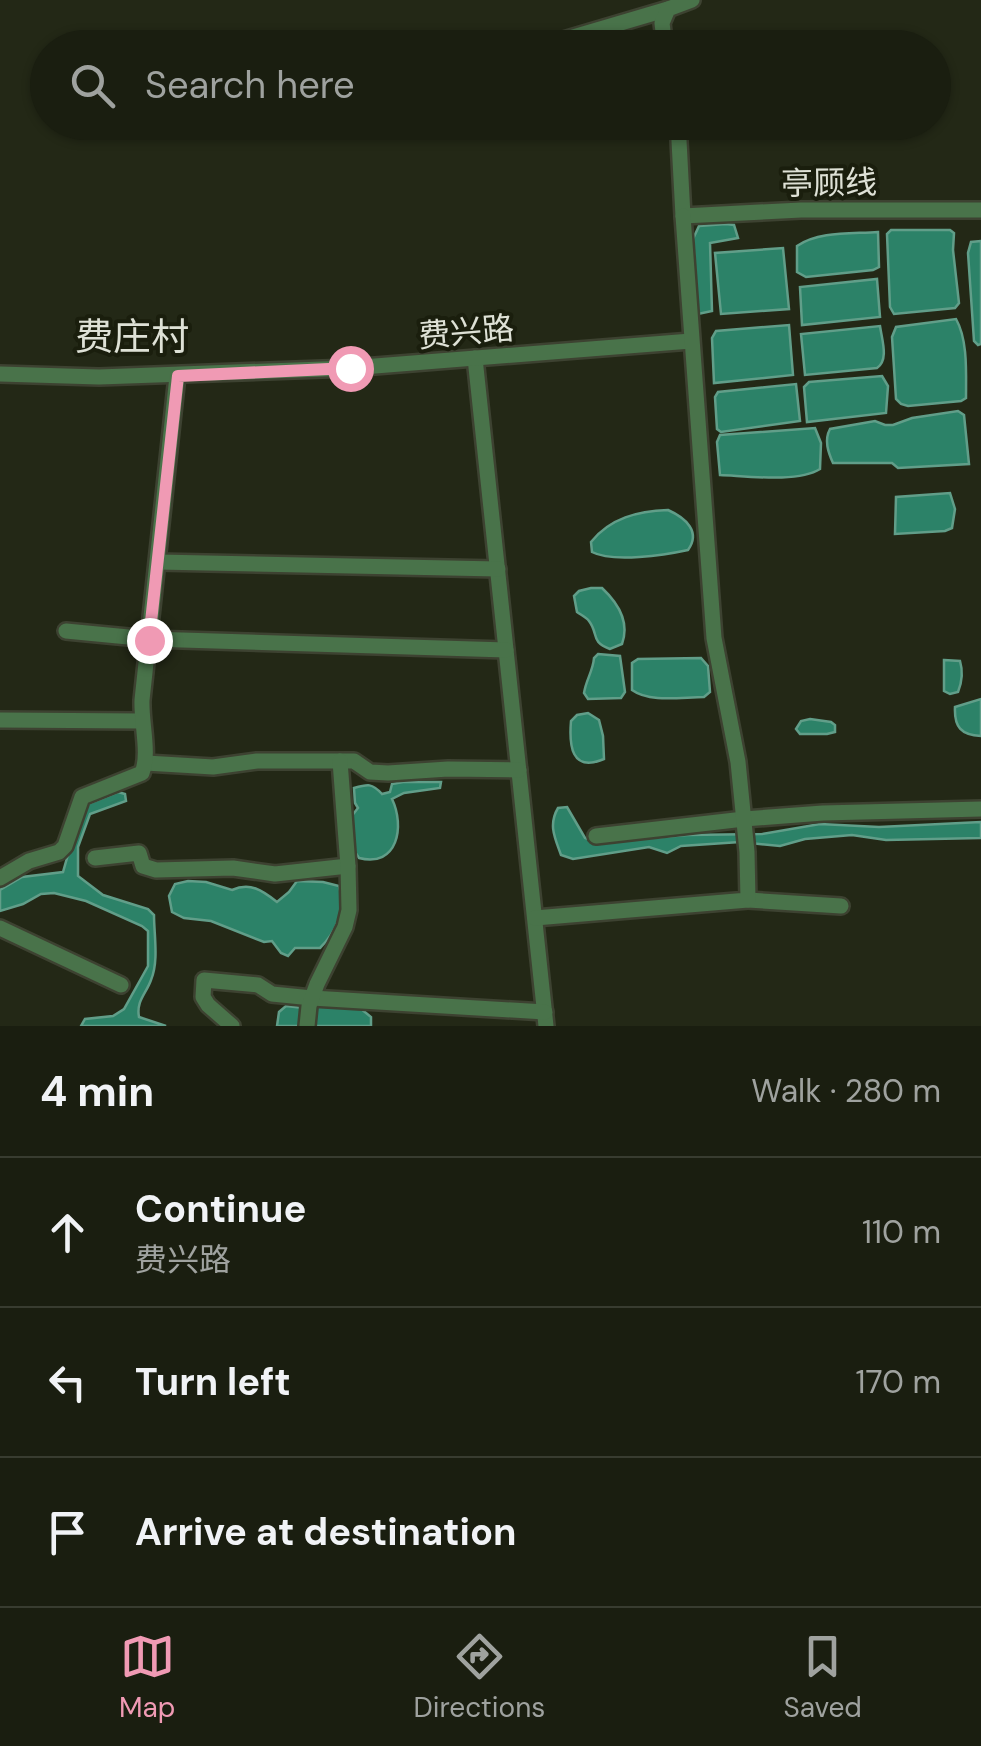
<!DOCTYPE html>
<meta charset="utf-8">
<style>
body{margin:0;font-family:"DM Sans","Noto Sans SC",sans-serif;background:#272b1e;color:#f1f3f6}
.stop{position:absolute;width:30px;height:30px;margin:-22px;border:8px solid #f09ab4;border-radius:50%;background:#fff}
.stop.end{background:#f09ab4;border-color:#fff;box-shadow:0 2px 10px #0008}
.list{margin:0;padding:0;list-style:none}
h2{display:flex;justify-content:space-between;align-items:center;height:130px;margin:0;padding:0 40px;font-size:42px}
h2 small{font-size:32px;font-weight:400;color:#9fa29f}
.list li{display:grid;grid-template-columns:65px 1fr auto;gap:30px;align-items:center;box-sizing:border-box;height:150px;padding:0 40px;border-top:2px solid #383c30}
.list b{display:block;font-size:38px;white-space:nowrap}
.list p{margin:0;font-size:32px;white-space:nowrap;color:#9fa29f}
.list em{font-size:32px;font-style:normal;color:#9fa29f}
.icon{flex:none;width:55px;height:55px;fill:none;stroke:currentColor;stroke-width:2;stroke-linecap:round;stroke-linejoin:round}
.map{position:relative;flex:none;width:981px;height:1026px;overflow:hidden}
.search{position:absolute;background:#1a1e10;box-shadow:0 2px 8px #0004;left:30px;right:30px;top:30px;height:110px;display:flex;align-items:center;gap:25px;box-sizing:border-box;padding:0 35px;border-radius:55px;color:#9fa29f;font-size:38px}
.sheet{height:580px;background:#1a1e10}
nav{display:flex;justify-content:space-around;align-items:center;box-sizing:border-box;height:140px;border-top:2px solid #383c30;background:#1a1e10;font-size:28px;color:#9fa29f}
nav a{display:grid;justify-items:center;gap:5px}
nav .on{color:#f09ab4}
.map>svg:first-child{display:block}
.water{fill:#2c8268;stroke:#619e89;stroke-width:2.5}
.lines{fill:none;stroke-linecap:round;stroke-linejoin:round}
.minor-casing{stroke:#3d4231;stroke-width:20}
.minor{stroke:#49734a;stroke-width:15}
.route{stroke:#f09ab4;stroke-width:12}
.labels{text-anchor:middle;stroke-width:8;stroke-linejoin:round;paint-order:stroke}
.street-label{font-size:32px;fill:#dee1d6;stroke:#1a1e0d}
.quarter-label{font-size:38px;fill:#dee1d6;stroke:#1a1e0d}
</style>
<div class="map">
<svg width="981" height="1026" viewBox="0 0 981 1026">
<rect width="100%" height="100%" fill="#232816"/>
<g class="water">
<polygon points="726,224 734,225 738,238 710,243 712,311 698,314 693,239 699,226"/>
<polygon points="891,230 950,230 954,233 953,250 959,303 955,308 894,314 890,307 887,234"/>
<path d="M878 232 879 267 873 270 806 277 797 272V246C819 231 851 234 878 232Z"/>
<polygon points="981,241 981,344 978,345 974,341 968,253 971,242"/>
<polygon points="783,248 789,309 721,314 715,253"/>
<polygon points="877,279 880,317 802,325 800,287"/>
<path d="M956 319C968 340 966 373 966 398L961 401 908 406 901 404 896 399 892 337 896 327Z"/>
<polygon points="789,325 793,375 714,383 712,338 716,331"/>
<path d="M880 326C882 340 889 360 877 368L805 375 801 334Z"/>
<polygon points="882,376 888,386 886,413 807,422 804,387 809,382"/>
<polygon points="796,384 800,421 721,432 717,429 715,397 718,392"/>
<path d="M958 411 964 415 969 464 898 468 892 463H833C828 452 824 440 830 429L875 421 885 425H893L912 418Z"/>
<path d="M815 428 821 443 820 469C798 483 746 476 720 475L717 442 720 435Z"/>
<polygon points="950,493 955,509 952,528 945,531 895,534 896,497"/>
<path d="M668 510C686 518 701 532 688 550 665 555 613 563 592 552L591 542C610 518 638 511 668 510Z"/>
<path d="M591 588H602C618 603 630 622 622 644L610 649C590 642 599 634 589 621 586 617 581 615 577 612L574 596 579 591Z"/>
<path d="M598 654 620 656 625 692 621 698 588 699 584 693C586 680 593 671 594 658Z"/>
<path d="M701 658 708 666 710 692 704 697C682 697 650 703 632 690V663L638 659Z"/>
<path d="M944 660 960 661C963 671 962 682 958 692L950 694 944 691Z"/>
<path d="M981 699V736C961 735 954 727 955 707Z"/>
<path d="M588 713 599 720 603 736 604 759C571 773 569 745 571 721L577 715Z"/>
<polygon points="810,719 831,722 835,725 835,732 827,734 800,734 796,729 801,721"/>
<path d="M403 782H441L440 788 404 793 392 799C405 826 398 868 359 858L353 849 351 817 358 808 355 803 354 788C368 784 372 783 382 794L390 792 392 784Z"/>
<path d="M118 792 125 794 126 801 90 814 78 847V876L103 895 148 909 154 915C154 935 159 961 151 980 146 994 136 1001 139 1017L166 1026H81L85 1019 113 1016 124 1009 148 966V931L142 926 86 901 54 893 41 894 23 904 0 911V890L22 877 63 872 79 816 85 805Z"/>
<path d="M567 807 585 838 597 842 687 835 762 834 820 824 879 827 981 822V838L886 840 852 835 805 839 780 846 740 842 681 846 667 853 649 847 573 859 561 855C555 838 548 825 558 808Z"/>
<path d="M188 881 206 882 232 890C250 882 262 890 277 902L289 892 297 881 323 882 339 886C347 909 336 932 320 948H295L288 956 281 953 272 941 264 942 211 921 184 918 172 912 169 896 175 884Z"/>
<polygon points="323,1004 360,1008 371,1017 371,1026 312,1026 317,1007"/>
<polygon points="286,1006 304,1008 302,1026 277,1026 279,1012"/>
</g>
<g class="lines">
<g class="minor-casing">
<g id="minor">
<polyline points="536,48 668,9"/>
<polyline points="665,48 662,23 668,9 692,0"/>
<polyline points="678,122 683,216 801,210 981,210"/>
<polyline points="475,358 546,1026"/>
<polyline points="0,374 99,377 350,368 691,341"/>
<polyline points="158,562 498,569"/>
<polyline points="66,631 149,639 506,650"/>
<polyline points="0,720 141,721"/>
<polyline points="146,763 213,767 257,761 354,761 370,772 388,773 448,769 519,770"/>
<polyline points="596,836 744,819 823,813 981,809"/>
<polyline points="95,858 139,853 143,866 156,870 233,868 275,874 348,866"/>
<path d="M0 878 29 861 59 852 65 846 82 797 142 773C150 754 141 723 142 700L177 376"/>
<polyline points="748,900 841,906"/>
<polyline points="535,918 748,900 747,852 738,762 714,638 683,216"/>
<polyline points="0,928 121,985"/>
<polyline points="232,1026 208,1005 203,997 204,980 258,985 272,994 312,998 545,1012"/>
<polyline points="307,1026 309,1006 317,984 345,927 349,910 348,866 340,761"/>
</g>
</g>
<use href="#minor" class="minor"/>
</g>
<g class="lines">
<polyline class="route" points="149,640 178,376 350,368"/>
</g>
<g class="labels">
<g class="street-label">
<text transform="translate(829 183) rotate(-1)" y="11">亭顾线</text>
<text transform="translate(466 332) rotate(-5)" y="11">费兴路</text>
</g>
<g class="quarter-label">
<text x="132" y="350">费庄村</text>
</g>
</g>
</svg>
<div class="stop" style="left:350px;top:368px"></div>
<div class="stop end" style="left:149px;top:640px"></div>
<div class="search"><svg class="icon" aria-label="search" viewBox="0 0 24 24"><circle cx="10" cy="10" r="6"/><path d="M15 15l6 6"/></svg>Search here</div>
</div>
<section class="sheet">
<h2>4 min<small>Walk · 280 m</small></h2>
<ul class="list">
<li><svg class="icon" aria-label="ahead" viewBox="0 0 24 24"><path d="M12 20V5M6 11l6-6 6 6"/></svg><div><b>Continue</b><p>费兴路</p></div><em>110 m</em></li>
<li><svg class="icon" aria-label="left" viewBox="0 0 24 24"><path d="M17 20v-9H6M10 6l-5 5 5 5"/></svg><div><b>Turn left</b></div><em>170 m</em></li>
<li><svg class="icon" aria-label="arrive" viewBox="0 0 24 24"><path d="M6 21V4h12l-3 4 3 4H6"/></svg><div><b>Arrive at destination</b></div></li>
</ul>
</section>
<nav>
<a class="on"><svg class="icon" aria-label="map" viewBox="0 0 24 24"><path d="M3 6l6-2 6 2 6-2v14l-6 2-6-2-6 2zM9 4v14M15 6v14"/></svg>Map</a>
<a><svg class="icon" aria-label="directions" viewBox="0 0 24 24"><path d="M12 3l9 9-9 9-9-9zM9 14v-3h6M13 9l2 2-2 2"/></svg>Directions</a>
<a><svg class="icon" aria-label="saved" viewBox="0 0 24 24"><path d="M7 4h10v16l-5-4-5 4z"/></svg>Saved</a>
</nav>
